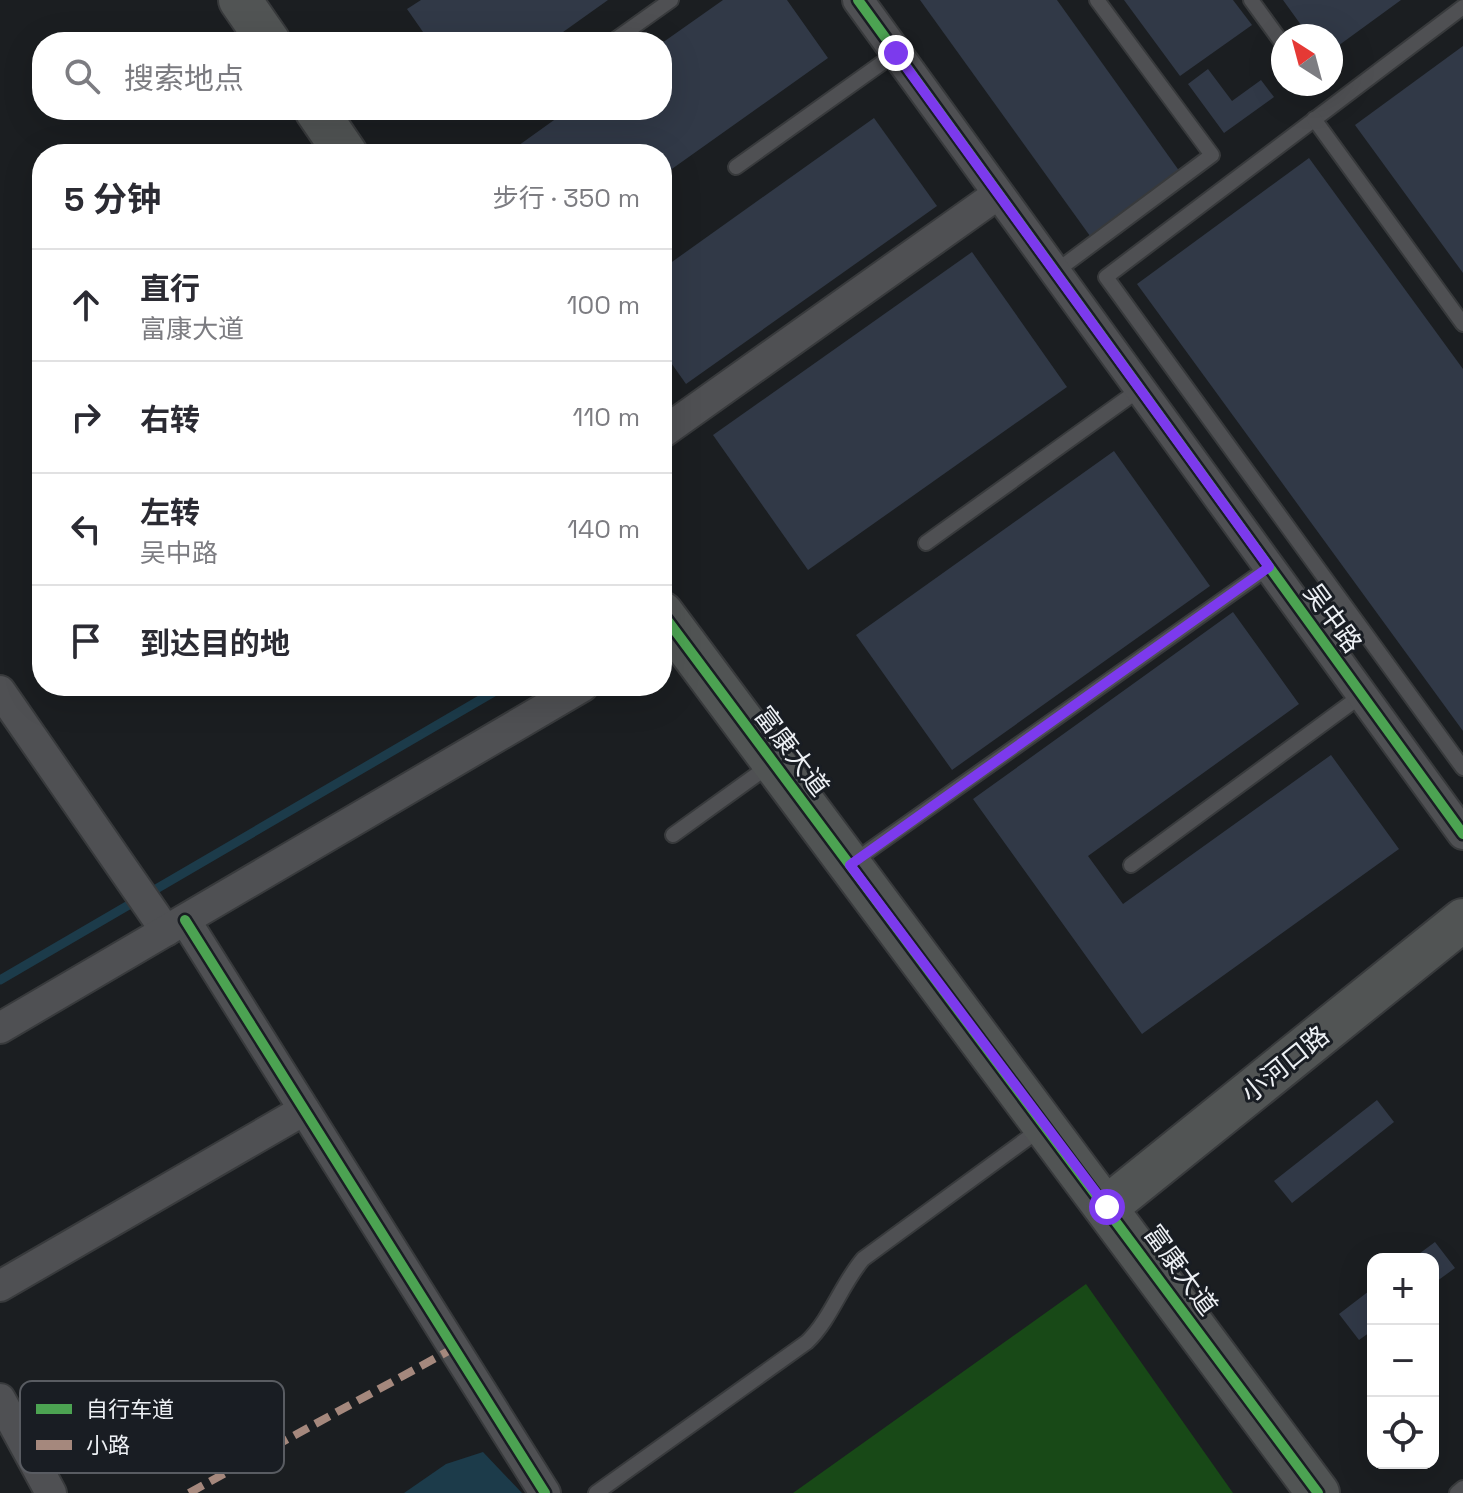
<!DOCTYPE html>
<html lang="zh">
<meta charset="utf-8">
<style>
body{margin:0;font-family:"Space Grotesk","Noto Sans SC",sans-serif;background:#f7f7f7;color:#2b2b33}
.controls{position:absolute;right:24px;bottom:24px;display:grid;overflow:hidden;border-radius:16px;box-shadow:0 8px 32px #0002}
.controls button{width:72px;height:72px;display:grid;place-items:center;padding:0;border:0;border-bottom:2px solid #e1e1e2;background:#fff;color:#2b2b33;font:40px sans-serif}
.compass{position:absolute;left:1271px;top:24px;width:72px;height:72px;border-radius:50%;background:#fff;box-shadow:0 8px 32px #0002;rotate:324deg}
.stop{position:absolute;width:24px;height:24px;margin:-18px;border:6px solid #7c3aed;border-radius:50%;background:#fff}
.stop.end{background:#7c3aed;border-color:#fff;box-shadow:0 2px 8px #0008}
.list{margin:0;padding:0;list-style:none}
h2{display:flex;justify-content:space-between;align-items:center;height:104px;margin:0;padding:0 32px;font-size:34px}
h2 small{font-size:26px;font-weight:400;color:#7c7c81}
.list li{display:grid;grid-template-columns:52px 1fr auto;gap:24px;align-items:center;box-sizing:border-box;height:112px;padding:0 32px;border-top:2px solid #e1e1e2}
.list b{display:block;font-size:30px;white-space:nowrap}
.list p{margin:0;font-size:26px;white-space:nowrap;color:#7c7c81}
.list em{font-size:26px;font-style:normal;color:#7c7c81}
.icon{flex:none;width:44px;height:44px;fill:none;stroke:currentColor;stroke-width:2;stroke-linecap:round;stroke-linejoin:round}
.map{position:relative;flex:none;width:1463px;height:1493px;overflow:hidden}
.search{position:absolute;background:#fff;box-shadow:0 8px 32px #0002;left:32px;top:32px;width:640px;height:88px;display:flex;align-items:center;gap:20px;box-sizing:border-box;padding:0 28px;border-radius:32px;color:#7c7c81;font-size:30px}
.panel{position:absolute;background:#fff;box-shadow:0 8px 32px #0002;left:32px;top:144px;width:640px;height:552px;border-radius:32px}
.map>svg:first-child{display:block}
.green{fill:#184917}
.water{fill:#1c3b4a}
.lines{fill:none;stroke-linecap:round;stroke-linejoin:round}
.stream{stroke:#1c3b4a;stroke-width:9}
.building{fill:#313947}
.lane-casing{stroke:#383a3c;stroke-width:18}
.street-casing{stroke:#383a3c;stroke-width:34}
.secondary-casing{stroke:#383a3c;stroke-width:46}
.lane{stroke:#4f5053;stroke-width:14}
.street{stroke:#4f5053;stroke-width:30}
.secondary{stroke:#515454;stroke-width:42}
.quiet{stroke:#a5887d;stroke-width:8;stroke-dasharray:16 8;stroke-linecap:butt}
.cycleway-casing{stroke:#191d23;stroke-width:15}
.cycleway{stroke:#4ca352;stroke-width:10}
.route{stroke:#7c3aed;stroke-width:10}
.labels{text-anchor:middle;stroke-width:6;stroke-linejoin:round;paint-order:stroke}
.street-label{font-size:26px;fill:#edf0f4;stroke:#191d23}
.key{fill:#191d23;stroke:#595c62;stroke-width:2}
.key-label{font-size:22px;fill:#edf0f4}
</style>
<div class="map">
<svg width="1463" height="1493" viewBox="0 0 1463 1493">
<rect width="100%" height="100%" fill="#1b1e21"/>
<polygon class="green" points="1086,1284 1233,1493 793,1493"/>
<polygon class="water" points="483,1452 522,1493 404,1493 446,1464"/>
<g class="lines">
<polyline class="stream" points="0,980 504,686"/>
</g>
<g class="building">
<polygon points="421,0 608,0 549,42 430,42 407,9"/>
<polygon points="723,0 787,0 828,58 662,176 662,154 519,154 515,148 568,110 662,110 662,43"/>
<polygon points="920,0 1057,0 1180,172 1090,236"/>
<polygon points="1124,0 1233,0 1252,25 1180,76"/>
<polygon points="1283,0 1401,0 1331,51 1331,36 1309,36"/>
<polygon points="1463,46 1463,273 1355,125"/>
<polygon points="1208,69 1232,101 1261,80 1274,97 1224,133 1188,84"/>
<polygon points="874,118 937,206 686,384 662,350 662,269"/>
<polygon points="1309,158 1463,369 1463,731 1137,284"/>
<polygon points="972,252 1067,387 808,570 713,435"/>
<polygon points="1114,451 1210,586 952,770 856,635"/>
<polygon points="1233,612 1299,704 1088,856 1123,904 1331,755 1399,849 1142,1034 973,799"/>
<polygon points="1377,1100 1394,1122 1292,1203 1274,1181"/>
<polygon points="1435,1242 1455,1268 1433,1284 1433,1259 1412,1259"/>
<polygon points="1373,1288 1373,1330 1359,1340 1339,1314"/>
</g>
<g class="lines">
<g class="lane-casing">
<g id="lane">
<polyline points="1251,0 1283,44"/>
<polyline points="1463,7 1106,277 1463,768"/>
<polyline points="612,42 671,0"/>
<polyline points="1314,119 1463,324"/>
<polyline points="736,167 896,53"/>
<polyline points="1055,272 1212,155 1097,0"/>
<polyline points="926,543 1140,389"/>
<polyline points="673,835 770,765"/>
<polyline points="853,862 1269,567"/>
<polyline points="1131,865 1362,695"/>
<path d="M596 1493 807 1342C831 1319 841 1285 863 1259L1043 1127"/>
<polyline points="1457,1493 1463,1488"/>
</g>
</g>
<g class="street-casing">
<g id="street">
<polyline points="858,0 1463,834"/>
<polyline points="662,433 998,194"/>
<polyline points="0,691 166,931"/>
<polyline points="185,920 545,1493"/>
<polyline points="0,1028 583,686"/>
<polyline points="0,1286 304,1110"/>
<polyline points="0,1399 51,1493"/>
</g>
</g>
<g class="secondary-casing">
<g id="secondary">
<polyline points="240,0 269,42"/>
<polyline points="316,110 346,154"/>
<polyline points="662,613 1318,1493"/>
<polyline points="1107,1207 1463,920"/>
</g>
</g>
<use href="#lane" class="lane"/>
<use href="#street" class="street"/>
<use href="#secondary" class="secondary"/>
<polyline class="quiet" points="189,1493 454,1348"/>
<g class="cycleway-casing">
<g id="cycleway">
<polyline points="858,0 1463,834"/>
<polyline points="662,613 1318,1493"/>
<polyline points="185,920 545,1493"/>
</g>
</g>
<use href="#cycleway" class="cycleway"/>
</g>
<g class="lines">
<polyline class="route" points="896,53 1269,567 850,865 1107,1207"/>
</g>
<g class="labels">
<g class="street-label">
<text transform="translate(1333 618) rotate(54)" y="9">吴中路</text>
<text transform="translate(792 751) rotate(53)" y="9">富康大道</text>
<text transform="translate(1285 1064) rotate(-39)" y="9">小河口路</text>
<text transform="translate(1181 1270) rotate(54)" y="9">富康大道</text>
</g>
</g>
<rect x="20" y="1381" width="264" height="92" rx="12" class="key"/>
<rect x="36" y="1404" width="36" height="10" fill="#4ca352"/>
<rect x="36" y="1440" width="36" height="10" fill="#a5887d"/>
<g class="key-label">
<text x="86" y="1417">自行车道</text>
<text x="86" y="1453">小路</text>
</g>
</svg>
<div class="controls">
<button>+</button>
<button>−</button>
<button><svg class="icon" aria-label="locate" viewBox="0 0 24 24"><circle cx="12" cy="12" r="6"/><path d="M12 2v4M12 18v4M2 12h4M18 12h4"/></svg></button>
</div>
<svg class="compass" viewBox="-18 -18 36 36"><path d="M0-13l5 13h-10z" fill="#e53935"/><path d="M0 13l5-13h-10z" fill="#7c7c81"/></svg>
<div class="stop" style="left:1107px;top:1207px"></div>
<div class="stop end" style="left:896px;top:53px"></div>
<div class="search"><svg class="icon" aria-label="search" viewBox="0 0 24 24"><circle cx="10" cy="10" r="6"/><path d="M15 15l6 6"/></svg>搜索地点</div>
<section class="panel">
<h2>5 分钟<small>步行 · 350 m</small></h2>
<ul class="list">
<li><svg class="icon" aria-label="ahead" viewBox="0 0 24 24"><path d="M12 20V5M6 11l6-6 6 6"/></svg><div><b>直行</b><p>富康大道</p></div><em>100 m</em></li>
<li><svg class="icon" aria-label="right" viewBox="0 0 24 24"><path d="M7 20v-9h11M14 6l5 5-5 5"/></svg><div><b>右转</b></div><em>110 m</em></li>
<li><svg class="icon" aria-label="left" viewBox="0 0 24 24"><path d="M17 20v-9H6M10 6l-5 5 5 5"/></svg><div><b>左转</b><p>吴中路</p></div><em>140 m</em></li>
<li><svg class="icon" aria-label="arrive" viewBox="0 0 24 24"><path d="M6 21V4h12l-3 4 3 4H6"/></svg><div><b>到达目的地</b></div></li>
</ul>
</section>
</div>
